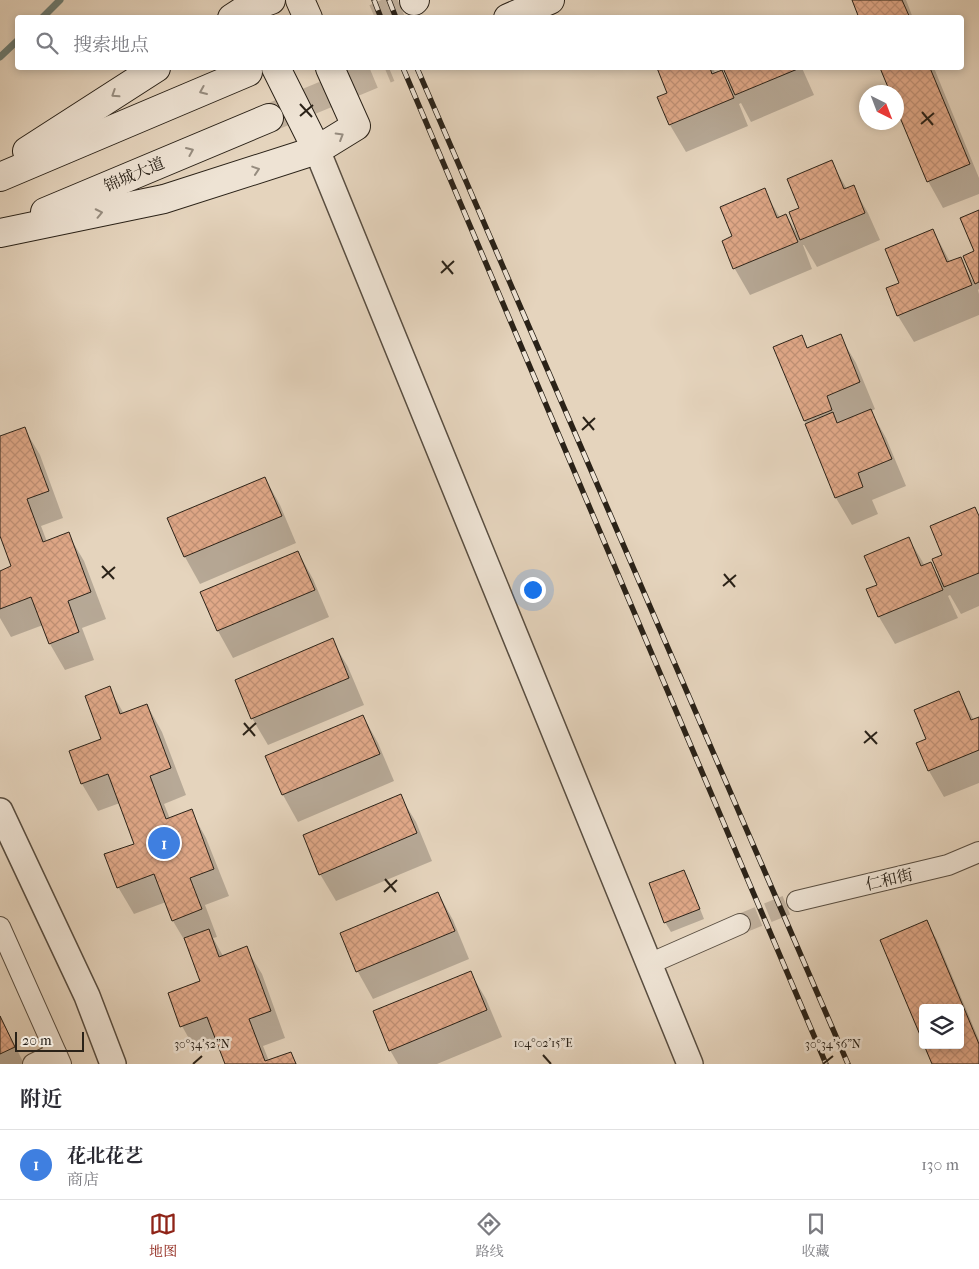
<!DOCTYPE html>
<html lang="zh">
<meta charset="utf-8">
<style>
body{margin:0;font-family:"IM FELL French Canon","Noto Serif SC",serif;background:#f2f2f3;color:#2b2b33}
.controls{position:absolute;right:15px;bottom:15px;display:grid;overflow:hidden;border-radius:5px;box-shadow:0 2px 8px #0003}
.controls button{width:45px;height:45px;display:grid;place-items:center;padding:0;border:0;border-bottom:1px solid #e1e1e2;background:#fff;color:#2b2b33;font:25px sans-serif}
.compass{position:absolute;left:859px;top:85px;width:45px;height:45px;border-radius:50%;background:#fff;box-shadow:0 2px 8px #0003;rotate:138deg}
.scale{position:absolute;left:15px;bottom:12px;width:69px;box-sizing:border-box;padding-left:5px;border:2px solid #2a2218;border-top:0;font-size:14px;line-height:18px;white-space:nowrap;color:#2a2218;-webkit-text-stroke:4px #eee3d4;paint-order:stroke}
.you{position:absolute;left:532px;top:589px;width:18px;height:18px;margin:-12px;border:4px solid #fff;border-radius:50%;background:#1a73e8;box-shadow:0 0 0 8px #1a73e833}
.badge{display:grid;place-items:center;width:32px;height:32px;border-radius:50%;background:#8f2418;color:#fff;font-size:16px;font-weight:700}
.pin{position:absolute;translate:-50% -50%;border:2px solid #fff;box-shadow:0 1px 5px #0006}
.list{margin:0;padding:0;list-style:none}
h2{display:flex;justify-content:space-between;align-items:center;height:65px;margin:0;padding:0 20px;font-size:21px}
h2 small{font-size:16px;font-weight:400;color:#7c7c81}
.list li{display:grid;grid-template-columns:32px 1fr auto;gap:15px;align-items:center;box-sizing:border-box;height:70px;padding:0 20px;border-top:1px solid #e1e1e2}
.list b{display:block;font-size:19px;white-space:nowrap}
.list p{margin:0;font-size:16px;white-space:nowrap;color:#7c7c81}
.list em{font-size:16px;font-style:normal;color:#7c7c81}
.icon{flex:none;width:28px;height:28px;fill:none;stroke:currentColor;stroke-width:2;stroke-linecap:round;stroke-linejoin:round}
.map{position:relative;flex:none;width:979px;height:1064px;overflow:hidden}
.search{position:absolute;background:#fff;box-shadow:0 2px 8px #0003;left:15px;right:15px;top:15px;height:55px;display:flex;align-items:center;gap:12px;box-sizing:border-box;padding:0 18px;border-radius:5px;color:#7c7c81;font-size:19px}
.sheet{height:135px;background:#fff}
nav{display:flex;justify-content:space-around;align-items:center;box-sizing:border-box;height:70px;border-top:1px solid #e1e1e2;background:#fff;font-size:14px;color:#7c7c81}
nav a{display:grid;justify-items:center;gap:2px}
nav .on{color:#8f2418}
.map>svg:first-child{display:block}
.shadow{fill:#0003}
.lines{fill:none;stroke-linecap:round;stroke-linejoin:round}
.stream{stroke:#6b7c74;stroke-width:7}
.building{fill:url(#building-cross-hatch);stroke:#2a2218}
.minor-tunnel{stroke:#c0b09c;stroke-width:20;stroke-dasharray:20 10;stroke-linecap:butt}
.secondary-tunnel{stroke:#c0b09c;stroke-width:28;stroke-dasharray:28 14;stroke-linecap:butt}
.minor-casing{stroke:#594e41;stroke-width:22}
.tertiary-casing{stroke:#594e41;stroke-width:28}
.secondary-casing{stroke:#2a2218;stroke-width:30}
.minor{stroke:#eee3d4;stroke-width:20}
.tertiary{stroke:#eee3d4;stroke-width:25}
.secondary{stroke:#eee3d4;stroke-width:28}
.rail-casing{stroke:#2a2218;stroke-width:5.5}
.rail{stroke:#eee3d4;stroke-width:4;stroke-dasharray:11;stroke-linecap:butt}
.oneway{stroke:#968c7f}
.ticks{fill:none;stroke:#2a2218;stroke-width:2}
.labels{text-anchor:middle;stroke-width:5;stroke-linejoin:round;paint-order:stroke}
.street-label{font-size:16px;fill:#2a2218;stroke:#eee3d4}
.ticks-label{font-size:12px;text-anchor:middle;fill:#2a2218;stroke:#eee3d4;stroke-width:5;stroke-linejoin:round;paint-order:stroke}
</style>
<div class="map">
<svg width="979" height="1064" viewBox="0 0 979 1064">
<defs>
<pattern id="building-cross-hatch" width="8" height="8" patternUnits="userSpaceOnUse" patternTransform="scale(1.25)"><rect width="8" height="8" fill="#e1a989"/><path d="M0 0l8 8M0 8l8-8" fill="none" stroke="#c19176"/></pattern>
</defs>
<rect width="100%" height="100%" fill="#e5d4bd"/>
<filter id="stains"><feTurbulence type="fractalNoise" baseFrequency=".004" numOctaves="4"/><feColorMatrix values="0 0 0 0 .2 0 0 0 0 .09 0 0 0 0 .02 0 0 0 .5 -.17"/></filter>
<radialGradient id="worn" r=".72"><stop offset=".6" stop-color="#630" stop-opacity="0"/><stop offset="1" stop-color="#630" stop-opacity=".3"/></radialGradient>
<g class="shadow">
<polygon points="853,0 906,0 913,18 861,18"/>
<polygon points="658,68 712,68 716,74 722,71 732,89 733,88 725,68 802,68 814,95 751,122 741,103 739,104 748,126 686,152 670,125 659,98 669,94"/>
<polygon points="881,68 934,68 979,178 979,194 943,208 928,181 896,92 891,92"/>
<polygon points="831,162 847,189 853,187 868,213 880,240 817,267 804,245 803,245 812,269 750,295 735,269 723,241 733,237 764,190 780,218 786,215 799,237 800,236 801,209"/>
<polygon points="979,211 979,289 978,290 979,294 979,315 914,342 898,316 887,289 901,283 933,230 950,262 960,258 972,280 974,279"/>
<polygon points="840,336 856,363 875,409 871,411 886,438 906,486 872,500 878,514 852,525 836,498 775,347 801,337 808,349"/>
<polygon points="24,428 40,455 63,518 41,526 47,542 68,534 84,561 106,619 82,628 94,660 65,670 50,644 43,625 11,637 0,618 0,572 13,567 0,533 0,435 1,437"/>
<polygon points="265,478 280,505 296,543 200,584 185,557 169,518"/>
<polygon points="979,516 979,606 961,614 950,595 948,596 958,618 895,644 879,617 868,590 878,586 909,539 925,566 931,564 942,583 943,583 944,556"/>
<polygon points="298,552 313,579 329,617 233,658 218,631 202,593"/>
<polygon points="332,640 348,667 364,705 268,745 252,718 237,680"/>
<polygon points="109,688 124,714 147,705 162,732 186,795 164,804 170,819 191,811 206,838 229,896 205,905 217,937 213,938 223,956 246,948 262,974 285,1038 263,1046 269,1061 290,1053 297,1064 226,1064 219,1045 197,1053 182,1026 202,982 189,948 173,921 166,902 134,914 118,887 136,844 120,803 98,811 82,784 70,752 102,740"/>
<polygon points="958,692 974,720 979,718 979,783 944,797 929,771 928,740"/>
<polygon points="363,716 378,743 394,781 298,822 283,795 267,757"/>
<polygon points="400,796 416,822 432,861 336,901 320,874"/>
<polygon points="683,871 689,881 704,919 671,932 665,922"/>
<polygon points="438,893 453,920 469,959 373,999 358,972 342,934"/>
<polygon points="926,921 937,940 979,1040 979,1064 933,1064 960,1045 960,1008 882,941"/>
<polygon points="470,972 486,999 502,1037 437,1064 398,1064 390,1050"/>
<polygon points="0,1015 24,1064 0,1064"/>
</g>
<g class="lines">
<g class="stream">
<polyline points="42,18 60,0"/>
<polyline points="0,57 18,40"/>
</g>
</g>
<g class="building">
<polygon points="852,0 902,0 910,18 859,18"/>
<polygon points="657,68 710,68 712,74 722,70 734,98 669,125 657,97 667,93"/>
<polygon points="723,68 800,68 735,95"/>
<polygon points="880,68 930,68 970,164 927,182 896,108 896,92 890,92"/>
<polygon points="832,160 844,189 854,185 865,213 800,240 789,212 799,208 787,179"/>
<polygon points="765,188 777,218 786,214 798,242 733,269 722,241 732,236 720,207"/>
<polygon points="979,210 979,282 975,284 963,256 974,251 960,218"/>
<polygon points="933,229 947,262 961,257 972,285 897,316 886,288 899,283 885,249"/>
<polygon points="841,334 860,382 827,396 832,410 804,421 773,347 802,335 807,348"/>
<polygon points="871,409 892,459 858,473 863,487 835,498 805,424 833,412 837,423"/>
<polygon points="25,427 49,491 27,499 43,542 69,532 91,592 68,601 79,632 49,644 31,597 0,609 0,571 11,566 0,536 0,436"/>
<polygon points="265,477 282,516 184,557 167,518"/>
<polygon points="975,507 979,516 979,573 944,587 932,559 942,555 930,526"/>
<polygon points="909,537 921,566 931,562 943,590 878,617 866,589 877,585 864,556"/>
<polygon points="298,551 315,590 217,631 200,592"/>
<polygon points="333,638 349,678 251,719 235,680"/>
<polygon points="110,686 120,714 147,704 171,768 150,776 166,819 192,809 214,869 190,878 202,909 172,921 154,874 117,888 104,854 134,844 108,774 81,784 69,751 101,739 85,696"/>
<polygon points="959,691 971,720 979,717 979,750 928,771 916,743 926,739 914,710"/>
<polygon points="363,715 380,754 282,795 265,756"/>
<polygon points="401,794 417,833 319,875 303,835"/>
<polygon points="684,870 700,909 664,923 649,883"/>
<polygon points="438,892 455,931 356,972 340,933"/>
<polygon points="927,920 979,1044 979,1064 932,1064 924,1045 960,1045 960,1008 923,1008 923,1042 880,940"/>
<polygon points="209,929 219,957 247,946 271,1011 249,1019 265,1061 291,1052 296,1064 225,1064 207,1017 180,1027 168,993 200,981 184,938"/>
<polygon points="471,971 487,1010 389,1051 373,1011"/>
<polygon points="0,1016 15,1047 0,1054"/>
</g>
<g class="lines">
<polyline class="minor-tunnel" points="740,924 797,901"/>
<g class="secondary-tunnel">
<polyline points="375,18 414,1"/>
<polyline points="269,118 389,68"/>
</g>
<g class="minor-casing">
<g id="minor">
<polyline points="797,901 948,865 979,852"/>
<polyline points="0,927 61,1064"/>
<polyline points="649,964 740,924"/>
<polyline points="33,1064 56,1053"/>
</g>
</g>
<g class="tertiary-casing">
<g id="tertiary">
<polyline points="317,150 690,1064"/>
<polyline points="0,811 87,996 113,1064"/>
</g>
</g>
<g class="secondary-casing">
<g id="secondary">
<polyline points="300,0 308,18"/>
<polyline points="414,1 415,0"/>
<polyline points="232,18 246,9 271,0"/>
<polyline points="508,18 550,0"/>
<polyline points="276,68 317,150 356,126 330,68"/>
<polyline points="27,151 156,68"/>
<polyline points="0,177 248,72"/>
<polyline points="45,212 269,118"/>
<polyline points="0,233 164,199 317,150"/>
</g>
</g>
<use href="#minor" class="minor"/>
<use href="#tertiary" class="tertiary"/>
<use href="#secondary" class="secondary"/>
<g class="rail-casing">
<g id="rail">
<polyline points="374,0 381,18"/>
<polyline points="389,0 396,18"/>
<polyline points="403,68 826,1064"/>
<polyline points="417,68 848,1064"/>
</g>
</g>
<use href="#rail" class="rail"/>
</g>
<defs><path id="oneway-chevron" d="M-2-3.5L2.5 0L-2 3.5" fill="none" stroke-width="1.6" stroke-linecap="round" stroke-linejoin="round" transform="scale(1.25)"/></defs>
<g class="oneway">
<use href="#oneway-chevron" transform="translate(203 91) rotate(157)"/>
<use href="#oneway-chevron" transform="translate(115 94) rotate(147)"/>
<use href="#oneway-chevron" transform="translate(340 136) rotate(-31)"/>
<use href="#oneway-chevron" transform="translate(190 151) rotate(-23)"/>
<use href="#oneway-chevron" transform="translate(256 170) rotate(-18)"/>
<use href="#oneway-chevron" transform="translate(99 213) rotate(-12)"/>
</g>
<path class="ticks" d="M300 104 312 117M922 112 933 125M300 116 313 105M921 124 934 113M442 261 453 274M441 273 454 261M583 417 594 430M582 430 595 418M102 566 114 579M724 574 735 587M102 578 115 567M723 586 736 575M244 723 255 736M865 731 877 744M243 735 256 723M864 743 877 732M385 879 396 892M384 892 397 880M543 1055 551 1064M193 1064 202 1056M823 1064 833 1056"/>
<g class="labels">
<g class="street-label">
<text transform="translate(134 174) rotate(-23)" y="6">锦城大道</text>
<text transform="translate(889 879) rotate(-13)" y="6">仁和街</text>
</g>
</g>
<g class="ticks-label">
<text x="543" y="1047">104°02'15"E</text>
<text x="202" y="1048">30°34'52"N</text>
<text x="833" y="1048">30°34'56"N</text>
</g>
<rect width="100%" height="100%" filter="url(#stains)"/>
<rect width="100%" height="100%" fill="url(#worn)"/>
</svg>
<div class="controls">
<button><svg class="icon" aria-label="layers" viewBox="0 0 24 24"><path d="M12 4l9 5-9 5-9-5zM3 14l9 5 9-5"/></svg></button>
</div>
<svg class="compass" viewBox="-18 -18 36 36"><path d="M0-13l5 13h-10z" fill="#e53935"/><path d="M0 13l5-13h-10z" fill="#7c7c81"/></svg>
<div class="scale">20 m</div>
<div class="you"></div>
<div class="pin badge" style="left:164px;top:843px;background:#3f7fe0">1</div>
<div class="search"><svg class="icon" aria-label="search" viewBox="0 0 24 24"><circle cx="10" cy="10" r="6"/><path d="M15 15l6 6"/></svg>搜索地点</div>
</div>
<section class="sheet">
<h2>附近<small></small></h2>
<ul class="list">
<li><span class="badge" style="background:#3f7fe0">1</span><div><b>花北花艺</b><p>商店</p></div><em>130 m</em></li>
</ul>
</section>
<nav>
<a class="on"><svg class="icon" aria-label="map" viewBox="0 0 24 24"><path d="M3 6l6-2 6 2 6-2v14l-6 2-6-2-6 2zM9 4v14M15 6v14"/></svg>地图</a>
<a><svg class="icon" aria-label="directions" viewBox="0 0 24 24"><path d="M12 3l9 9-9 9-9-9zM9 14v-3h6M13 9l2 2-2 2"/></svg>路线</a>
<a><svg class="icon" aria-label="saved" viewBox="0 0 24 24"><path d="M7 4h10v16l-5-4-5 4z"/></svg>收藏</a>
</nav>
